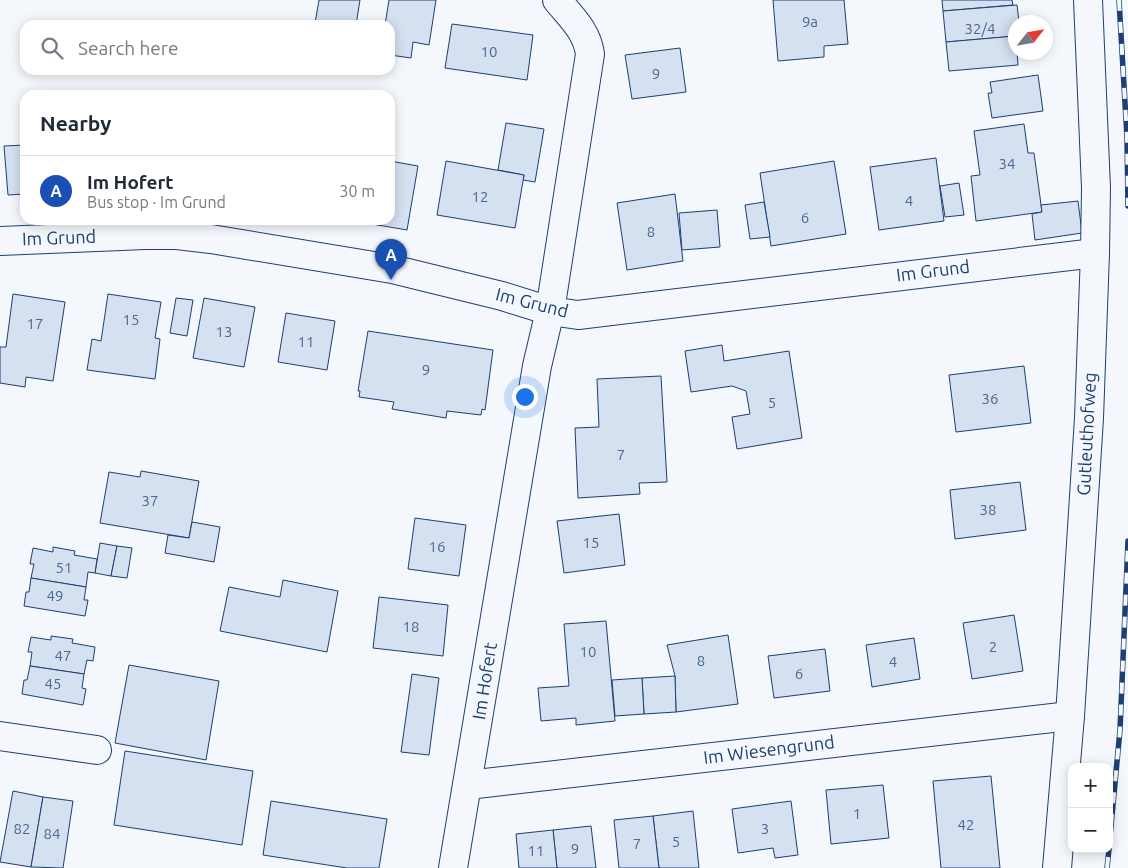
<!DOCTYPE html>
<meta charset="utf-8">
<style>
body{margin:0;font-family:Ubuntu,sans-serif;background:#f2f2f3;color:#1f2937}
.controls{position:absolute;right:15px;bottom:15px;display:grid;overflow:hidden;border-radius:10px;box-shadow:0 2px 12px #0003}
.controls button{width:45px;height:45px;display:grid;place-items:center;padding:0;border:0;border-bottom:1px solid #e0e1e3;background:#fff;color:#1f2937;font:25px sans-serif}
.compass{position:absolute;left:1008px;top:15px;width:45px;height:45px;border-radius:50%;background:#fff;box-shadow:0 2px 12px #0003;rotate:59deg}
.you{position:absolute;left:524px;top:396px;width:18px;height:18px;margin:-12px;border:4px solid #fff;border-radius:50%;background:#1a73e8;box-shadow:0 0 0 8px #1a73e833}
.badge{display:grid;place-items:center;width:32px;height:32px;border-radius:50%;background:#b45309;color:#fff;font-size:16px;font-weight:700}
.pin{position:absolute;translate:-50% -41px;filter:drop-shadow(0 1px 2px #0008)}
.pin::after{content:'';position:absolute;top:26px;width:18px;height:15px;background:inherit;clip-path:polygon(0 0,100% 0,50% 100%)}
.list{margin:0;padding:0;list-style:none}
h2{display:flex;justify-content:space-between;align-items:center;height:65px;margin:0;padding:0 20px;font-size:21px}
h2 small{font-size:16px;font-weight:400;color:#747a83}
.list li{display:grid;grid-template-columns:32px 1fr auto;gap:15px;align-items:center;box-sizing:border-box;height:70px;padding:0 20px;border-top:1px solid #e0e1e3}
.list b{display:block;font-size:19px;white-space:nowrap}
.list p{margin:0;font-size:16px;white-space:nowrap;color:#747a83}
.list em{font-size:16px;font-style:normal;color:#747a83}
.icon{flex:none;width:28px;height:28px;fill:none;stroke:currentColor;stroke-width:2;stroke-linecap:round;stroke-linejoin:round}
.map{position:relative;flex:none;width:1128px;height:868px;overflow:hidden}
.search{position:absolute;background:#fff;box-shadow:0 2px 12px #0003;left:20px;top:20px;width:375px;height:55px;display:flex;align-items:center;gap:12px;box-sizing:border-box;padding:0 18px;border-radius:15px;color:#747a83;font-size:19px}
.panel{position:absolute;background:#fff;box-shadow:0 2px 12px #0003;left:20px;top:90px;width:375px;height:135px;border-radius:15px}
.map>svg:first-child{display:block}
.building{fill:#d5e0f0;stroke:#1d3f73}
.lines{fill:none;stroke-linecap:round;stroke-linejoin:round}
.street-casing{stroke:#1d3f73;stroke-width:30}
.street{stroke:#f4f7fb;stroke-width:28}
.rail-casing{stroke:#1d3f73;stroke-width:5.5}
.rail{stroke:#f4f7fb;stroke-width:4;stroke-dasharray:11;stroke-linecap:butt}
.labels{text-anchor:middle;stroke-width:4;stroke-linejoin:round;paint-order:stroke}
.number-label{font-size:15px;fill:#4b6792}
.street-label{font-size:18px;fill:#1d3f73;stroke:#f4f7fb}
</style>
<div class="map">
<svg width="1128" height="868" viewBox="0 0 1128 868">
<rect width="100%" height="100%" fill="#f4f7fb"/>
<g class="building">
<polygon points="319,0 360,0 356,25 332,25 315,23"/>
<polygon points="389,0 436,0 429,45 413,42 411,58 390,55 390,25 385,25"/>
<polygon points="773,0 844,0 848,44 824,46 824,57 778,61"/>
<polygon points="942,0 1012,0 1013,5 943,11"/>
<polygon points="1017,5 1019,22 1016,22 1016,36 946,42 943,11"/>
<polygon points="452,24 533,35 527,80 445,68"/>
<polygon points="1015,36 1016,52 1017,52 1018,65 949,71 946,42"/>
<polygon points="680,48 686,92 632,99 625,55"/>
<polygon points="1038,75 1043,111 992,118 988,93 992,93 990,82"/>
<polygon points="506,123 544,129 535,182 523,180 524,175 498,170"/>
<polygon points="1024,124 1028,153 1034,153 1042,212 976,221 971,176 980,175 974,131"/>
<polygon points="25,145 25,194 8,195 4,146"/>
<polygon points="936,158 944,221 879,230 870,167"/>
<polygon points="390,161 418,166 407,230 354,221 390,220"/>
<polygon points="446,161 524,175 515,228 437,215"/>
<polygon points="834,161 846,234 771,246 760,173"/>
<polygon points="959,183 964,215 945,217 940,186"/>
<polygon points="675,194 683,261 627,270 617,203"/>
<polygon points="1078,201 1082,233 1035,240 1032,214 1042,212 1041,205"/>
<polygon points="764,202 770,237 750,239 745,205"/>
<polygon points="717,210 720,247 682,250 679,213"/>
<polygon points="13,294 65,302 53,381 26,377 25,387 0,383 0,347 6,347"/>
<polygon points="108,294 161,302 155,338 160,339 155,379 87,370 92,339 101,341"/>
<polygon points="176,298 193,300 187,336 170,333"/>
<polygon points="204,298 255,307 244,367 193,358"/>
<polygon points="286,313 335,321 327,370 278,362"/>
<polygon points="368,331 493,350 485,410 482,409 481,415 447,411 446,418 392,409 394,402 359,397 360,391 358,391"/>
<polygon points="722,345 724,361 789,351 802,438 737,449 732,417 750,414 746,391 732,386 691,392 685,351"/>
<polygon points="1024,366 1031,423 956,432 949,375"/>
<polygon points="661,376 667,482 639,483 640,494 578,498 575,428 599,427 597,379"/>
<polygon points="141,471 199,481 189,538 100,523 109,472 140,477"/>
<polygon points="1020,482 1026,530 955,539 950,490"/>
<polygon points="619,514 625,565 564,573 557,521"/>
<polygon points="415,518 466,525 459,576 408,569"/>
<polygon points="192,522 220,527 214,562 165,553 168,535 189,538"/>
<polygon points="100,543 117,546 111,576 95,573"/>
<polygon points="117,546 132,548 127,578 111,576"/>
<polygon points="53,547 75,551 74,555 97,559 95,573 88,572 86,587 31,578 34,564 30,564 33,548 53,552"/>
<polygon points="31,578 86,587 84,600 88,600 85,616 24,606 26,592 29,592"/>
<polygon points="283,580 338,591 327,652 220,631 229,587 280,597"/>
<polygon points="379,597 448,605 443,656 373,648"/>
<polygon points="1014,615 1023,671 972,679 963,623"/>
<polygon points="606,621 615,721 576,725 576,718 541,721 538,688 569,686 564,624"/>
<polygon points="728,635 738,704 676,712 675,676 667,645"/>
<polygon points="51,636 73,639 72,643 95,647 93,661 87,660 84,674 30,666 32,652 28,652 31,637 51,640"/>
<polygon points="914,638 920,679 872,687 866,645"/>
<polygon points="825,649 830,691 774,698 768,656"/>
<polygon points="129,665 219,681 206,760 115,743"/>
<polygon points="30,666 84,674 82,688 86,689 83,705 22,694 24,680 27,680"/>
<polygon points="412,674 439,678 429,755 401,752"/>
<polygon points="675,676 676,712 644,714 642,678"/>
<polygon points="642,678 644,714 615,716 612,680"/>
<polygon points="125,751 253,771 242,845 114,825"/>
<polygon points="991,776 1000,868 941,868 933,781"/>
<polygon points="883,785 889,838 831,844 826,790"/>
<polygon points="13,791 43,797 31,867 0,862"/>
<polygon points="43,797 73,801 63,868 31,867"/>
<polygon points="271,801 387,819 379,868 347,868 263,855"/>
<polygon points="791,801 798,855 775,858 773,848 738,853 732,809"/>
<polygon points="693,811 699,868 659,868 653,816"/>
<polygon points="653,816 659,868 619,868 614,820"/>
<polygon points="591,826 596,868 557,868 553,830"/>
<polygon points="553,830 557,868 519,868 516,834"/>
</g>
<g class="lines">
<g class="street-casing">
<g id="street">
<polyline points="0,241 145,235 177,235 211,239 392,269 502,296 550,311 578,315 1095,253"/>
<polyline points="0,736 97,750"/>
<polyline points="468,785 1070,716"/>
<path d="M453 868 537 366 550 311 590 54C587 31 571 17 557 0"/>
<polyline points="1057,868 1070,716 1089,418 1095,253 1096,188 1088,0"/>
</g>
</g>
<use href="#street" class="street"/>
<g class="rail-casing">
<g id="rail">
<polyline points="1119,0 1127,137 1128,206"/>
<polyline points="1109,847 1120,730 1128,541"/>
<polyline points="1107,868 1109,849"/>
</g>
</g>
<use href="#rail" class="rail"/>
</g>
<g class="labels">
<g class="number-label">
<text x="810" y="27">9a</text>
<text x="980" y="34">32/4</text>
<text x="489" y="57">10</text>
<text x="656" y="79">9</text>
<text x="1007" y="169">34</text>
<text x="480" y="202">12</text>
<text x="909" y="206">4</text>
<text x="805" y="223">6</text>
<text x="651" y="237">8</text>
<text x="131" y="325">15</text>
<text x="35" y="329">17</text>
<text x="224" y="337">13</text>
<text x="306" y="347">11</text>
<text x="426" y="375">9</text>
<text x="990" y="404">36</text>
<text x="772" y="408">5</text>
<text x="621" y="460">7</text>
<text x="150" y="506">37</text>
<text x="988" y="515">38</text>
<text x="591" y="548">15</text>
<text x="437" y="552">16</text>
<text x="64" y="573">51</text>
<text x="55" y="601">49</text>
<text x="411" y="632">18</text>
<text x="993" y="652">2</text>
<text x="588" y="657">10</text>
<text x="63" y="661">47</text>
<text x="701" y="666">8</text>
<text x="893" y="667">4</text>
<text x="799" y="679">6</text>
<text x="53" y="689">45</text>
<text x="857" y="819">1</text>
<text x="966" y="830">42</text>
<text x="22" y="834">82</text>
<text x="765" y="834">3</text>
<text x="52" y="839">84</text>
<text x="676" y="847">5</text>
<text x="637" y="849">7</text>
<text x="575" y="854">9</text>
<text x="536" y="856">11</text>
</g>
<g class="street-label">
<text transform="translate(59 238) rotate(-2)" y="6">Im Grund</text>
<text transform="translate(933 271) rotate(-7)" y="6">Im Grund</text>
<text transform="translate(532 303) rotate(14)" y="6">Im Grund</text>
<text transform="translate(1087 434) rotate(-87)" y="6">Gutleuthofweg</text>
<text transform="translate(485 681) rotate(-81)" y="6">Im Hofert</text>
<text transform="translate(769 750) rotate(-7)" y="6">Im Wiesengrund</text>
</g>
</g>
</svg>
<div class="controls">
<button>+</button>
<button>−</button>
</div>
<svg class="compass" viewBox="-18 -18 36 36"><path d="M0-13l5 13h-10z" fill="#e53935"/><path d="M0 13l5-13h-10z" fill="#747a83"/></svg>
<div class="you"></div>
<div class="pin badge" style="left:391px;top:280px;background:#1a4fb4">A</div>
<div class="search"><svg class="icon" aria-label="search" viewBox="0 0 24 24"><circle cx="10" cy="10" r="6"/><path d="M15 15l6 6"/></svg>Search here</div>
<section class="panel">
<h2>Nearby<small></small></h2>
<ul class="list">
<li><span class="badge" style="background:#1a4fb4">A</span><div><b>Im Hofert</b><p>Bus stop · Im Grund</p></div><em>30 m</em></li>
</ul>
</section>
</div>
